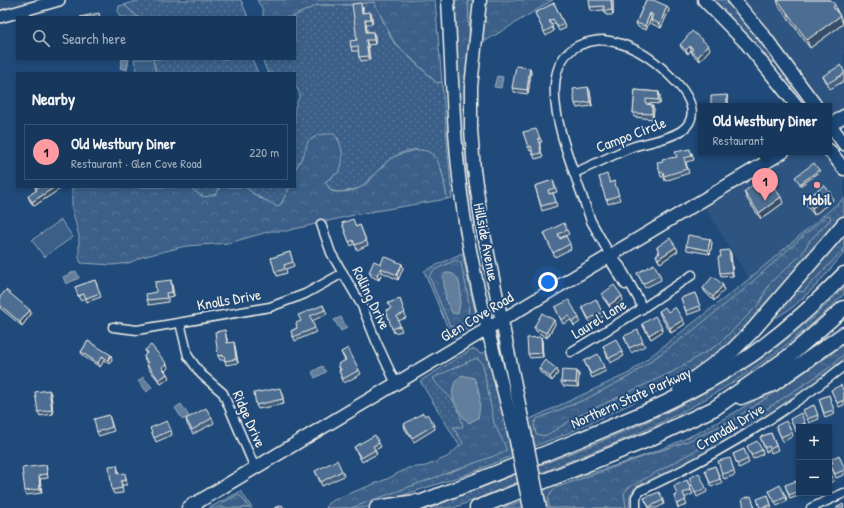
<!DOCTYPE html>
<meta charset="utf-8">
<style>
body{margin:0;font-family:"Patrick Hand",sans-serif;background:#244365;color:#f1f3f6}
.controls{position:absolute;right:12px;bottom:12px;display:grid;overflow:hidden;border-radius:0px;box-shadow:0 2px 6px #0003}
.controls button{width:36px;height:36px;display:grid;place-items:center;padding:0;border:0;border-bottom:1px solid #365272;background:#17385c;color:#f1f3f6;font:20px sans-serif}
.you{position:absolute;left:548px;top:282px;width:14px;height:14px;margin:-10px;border:3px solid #fff;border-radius:50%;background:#1a73e8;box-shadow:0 0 0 6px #1a73e833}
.badge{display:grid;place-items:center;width:26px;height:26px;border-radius:50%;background:#ff9aa2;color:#111;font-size:13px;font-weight:700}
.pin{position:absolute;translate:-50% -33px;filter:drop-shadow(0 1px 2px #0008)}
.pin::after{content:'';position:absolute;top:21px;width:14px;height:12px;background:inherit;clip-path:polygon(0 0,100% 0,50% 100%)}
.popup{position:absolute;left:698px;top:103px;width:134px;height:52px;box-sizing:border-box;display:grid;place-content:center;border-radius:0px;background:#17385c;filter:drop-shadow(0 1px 3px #0005);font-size:13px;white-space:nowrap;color:#9eacbb}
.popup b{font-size:15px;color:#f1f3f6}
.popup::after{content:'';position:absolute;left:50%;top:100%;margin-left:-8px;border:8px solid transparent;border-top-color:#17385c}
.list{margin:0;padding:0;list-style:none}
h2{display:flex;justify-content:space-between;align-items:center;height:52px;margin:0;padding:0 16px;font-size:17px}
h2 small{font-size:13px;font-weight:400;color:#9eacbb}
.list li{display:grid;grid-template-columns:26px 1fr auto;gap:12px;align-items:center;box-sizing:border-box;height:56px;margin:0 8px 8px;padding:0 8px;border:1px solid #365272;border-radius:0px}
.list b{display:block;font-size:15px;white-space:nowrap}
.list p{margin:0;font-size:13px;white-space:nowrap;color:#9eacbb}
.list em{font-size:13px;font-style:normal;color:#9eacbb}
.icon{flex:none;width:22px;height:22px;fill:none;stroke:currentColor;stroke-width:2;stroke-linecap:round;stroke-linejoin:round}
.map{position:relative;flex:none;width:844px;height:508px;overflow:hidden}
.search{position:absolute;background:#17385c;box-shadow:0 2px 6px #0003;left:16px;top:16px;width:280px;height:44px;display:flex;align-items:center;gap:10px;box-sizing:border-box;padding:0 14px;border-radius:0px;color:#9eacbb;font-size:15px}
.panel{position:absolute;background:#17385c;box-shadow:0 2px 6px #0003;left:16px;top:72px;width:280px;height:116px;border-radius:0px}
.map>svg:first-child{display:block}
.built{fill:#2d5581}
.grass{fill:url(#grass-dots);stroke:#97a8b8}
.forest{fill:url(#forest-crowns);stroke:#97a8b8}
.pitch{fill:#3a5f88;stroke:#97a8b8}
.water{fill:#627e9d;stroke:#9cacbb}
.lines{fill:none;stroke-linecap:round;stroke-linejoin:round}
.street-casing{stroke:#f4f1e8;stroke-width:11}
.secondary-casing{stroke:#f4f1e8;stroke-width:14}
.primary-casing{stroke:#f4f1e8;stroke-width:15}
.highway-casing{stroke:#f4f1e8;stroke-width:17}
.street{stroke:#1f4a7a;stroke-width:8}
.secondary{stroke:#1f4a7a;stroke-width:11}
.primary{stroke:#1f4a7a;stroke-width:12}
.highway{stroke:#1f4a7a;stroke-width:14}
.primary-bridge-casing{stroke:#f4f1e8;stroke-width:15;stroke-linecap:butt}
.primary-bridge{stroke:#1f4a7a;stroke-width:12}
.wall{fill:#425f7e;stroke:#f4f1e8}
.shaded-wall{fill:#364d66;stroke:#f4f1e8}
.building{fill:#4d6e92;stroke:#f4f1e8}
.poi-dot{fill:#ff9aa2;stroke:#1f4a7a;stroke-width:1.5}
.labels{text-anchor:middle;stroke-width:4;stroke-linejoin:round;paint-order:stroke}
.street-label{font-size:15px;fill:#f4f1e8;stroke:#1f4a7a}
.poi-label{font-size:15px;font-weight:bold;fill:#f4f1e8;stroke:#1f4a7a}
</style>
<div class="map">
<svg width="844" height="508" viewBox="0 0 844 508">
<defs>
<pattern id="grass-dots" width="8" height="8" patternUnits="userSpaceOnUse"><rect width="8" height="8" fill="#3a5f88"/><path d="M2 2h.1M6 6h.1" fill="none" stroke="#577699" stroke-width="1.8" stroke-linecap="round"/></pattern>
<pattern id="forest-crowns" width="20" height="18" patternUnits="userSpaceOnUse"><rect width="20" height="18" fill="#3a5f88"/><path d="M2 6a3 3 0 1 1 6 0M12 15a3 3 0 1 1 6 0" fill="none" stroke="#577699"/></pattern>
</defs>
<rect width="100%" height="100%" fill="#1f4a7a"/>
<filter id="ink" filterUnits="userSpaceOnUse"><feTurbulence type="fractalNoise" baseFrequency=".025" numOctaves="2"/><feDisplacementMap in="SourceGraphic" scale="8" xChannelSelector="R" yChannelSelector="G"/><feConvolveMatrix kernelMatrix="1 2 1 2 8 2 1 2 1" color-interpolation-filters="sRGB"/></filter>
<g filter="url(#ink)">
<g class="built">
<polygon points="0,0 53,0 0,15"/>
<polygon points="734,0 844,0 844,116 829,123 829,106 816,106"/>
<polygon points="783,152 829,152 844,169 844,198 749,279 701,201"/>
</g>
<g class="grass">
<polygon points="140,0 241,0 248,17 138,17 124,5"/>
<polygon points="468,0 480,0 471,87"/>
<polygon points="374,2 394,43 437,83 442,82 452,198 447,199 442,171 435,156 415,149 401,153 389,160 360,188 342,192 331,191 325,182 339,172 342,154 338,138 304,154 295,170 295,107 300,95 295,83 295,73 268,73 262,59 295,59 295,17 292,17 317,5 345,5"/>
<polygon points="153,59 252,59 258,73 156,73"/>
<path d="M189 187H220L216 194C199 201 201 193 189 187Z"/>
<path d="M245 187H290L281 204 277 207C265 201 255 195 245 187Z"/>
<polygon points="844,198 844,214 741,334 714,357 667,387 566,434 535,446 528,420 629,373 749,279"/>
<polygon points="844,229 844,253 817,285 793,307 776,318 772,312"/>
<polygon points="462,253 477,319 472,323 473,326 452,338 424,271"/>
<path d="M844 287V294C792 346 728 390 662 422 622 442 579 456 539 474L537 466C651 424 759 377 844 287Z"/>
<path d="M844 339V358L818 381 730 441 635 488 630 496 629 508H547L543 488C597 471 653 456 703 430 753 404 798 372 844 339Z"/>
<polygon points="472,349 477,350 480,354 484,352 487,355 511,441 509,442 512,456 465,475 364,508 342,508 465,455 420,381"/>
<polygon points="516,474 518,482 454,508 429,508"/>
<polygon points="241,491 252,508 209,508"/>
<polygon points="522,501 523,508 502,508"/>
</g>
<g class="forest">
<polygon points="257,0 435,0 442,82 437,83 394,42 374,2 345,5 317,5 292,17 263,17 263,10"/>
<polygon points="453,0 468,0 471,87 482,225 466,228 453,88 457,41"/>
<polygon points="480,0 553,0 474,48"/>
<polygon points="704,0 734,0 780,57 767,68"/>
<polygon points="124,5 138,17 120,17 118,12 119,6"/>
<polygon points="134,59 153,59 156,73 137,73"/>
<path d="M326 134H334C343 143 345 161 339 172L325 182 331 191C339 193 353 192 361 187 372 181 379 168 389 160 395 155 402 154 409 152 441 141 443 177 447 199L358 214 286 231H271L229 243 186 246 142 257 129 263 113 265 81 263 79 258V236L72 209V187H189C201 193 199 201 216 194L220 187H245L259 198 268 201 277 207 281 204 290 187H295V170L304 154 308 141 318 135Z"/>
<polygon points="828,215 831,217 830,220 810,240 802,254 770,283 759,304 719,344 674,371 578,416 545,436 536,434 534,424 537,419 586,399 630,376 691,332 742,291 822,219"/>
<polygon points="844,231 844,249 803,292 797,291 800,286"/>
<path d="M456 260 461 263C464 279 471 301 468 316 466 322 461 325 457 328L450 326 429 276 434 270Z"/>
<polygon points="844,343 844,354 826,370 748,421 628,488 624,493 626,508 549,508 548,498 555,488 688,441 735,419 830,355"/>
<path d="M474 359H478L483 365 494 423 506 448 505 452 351 508H326L328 503 340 497 387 479 408 468 426 466 447 457 463 443 453 427H463C461 418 459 409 454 402 448 393 438 388 433 378Z"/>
<polygon points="237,495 242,497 249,508 220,508 222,503"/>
</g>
<polygon class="pitch" points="61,220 73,237 44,257 32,240"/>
<g class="water">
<polygon points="122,59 129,59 127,70 120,68"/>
<polygon points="497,76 503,77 501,88 494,87"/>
<polygon points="76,271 79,278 66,284 63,277"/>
<path d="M446 273C465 271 461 302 458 314L452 313 446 300 443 277Z"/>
<polygon points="341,317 347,328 341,331 334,320"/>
<polygon points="322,366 326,372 315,378 312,372"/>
<path d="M462 375 474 378C481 392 481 403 478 418L469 423C455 410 444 388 462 375Z"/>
<polygon points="143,377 152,387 147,392 138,381"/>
<polygon points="181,404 189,416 183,420 175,408"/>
</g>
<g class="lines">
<g class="street-casing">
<g id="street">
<path d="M603 40C630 43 653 58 671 77 685 90 704 115 681 131 667 140 648 142 632 147 613 155 593 165 574 173 559 130 528 44 603 40Z"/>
<polyline points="574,173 591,221 610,255 620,266 639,300 642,309"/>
<polyline points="321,224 331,253 362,306 376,341 396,384"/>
<polyline points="611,258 612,264 625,285"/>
<polyline points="180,323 188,356 201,374 223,393 255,468"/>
<polyline points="113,327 137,330 270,307 305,294 343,273"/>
<polyline points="571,352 643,308 692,275"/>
<path d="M636 508V497L640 491C713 457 781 416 844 366"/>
<polyline points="811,508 844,493"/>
</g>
</g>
<g class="secondary-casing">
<polyline id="secondary" points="0,17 59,0"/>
</g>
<g class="primary-casing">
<g id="primary">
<path d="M448 0C452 71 453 144 464 215 475 289 497 363 515 436"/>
<polyline points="480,0 471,87 471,129 474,170 482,225 525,433"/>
<polyline points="704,0 746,43 797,106"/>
<polyline points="734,0 762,33 816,106"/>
<polyline points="829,123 844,144"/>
<polyline points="829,126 844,116"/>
<polyline points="829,150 844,169"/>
<polyline points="188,508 783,152"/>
</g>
</g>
<g class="highway-casing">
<g id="highway">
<polyline points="680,389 732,351 753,330 844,224"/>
<polyline points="741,397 773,384 844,334"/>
<polyline points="192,508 193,505"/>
<polyline points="377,508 416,502"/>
<path d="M407 508C463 486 520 464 576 441 636 417 696 392 750 356 784 332 815 304 844 274"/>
<polyline points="477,508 647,440 715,408 788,357 844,308"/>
</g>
</g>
<use href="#street" class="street"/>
<use href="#secondary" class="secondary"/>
<use href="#primary" class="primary"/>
<use href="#highway" class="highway"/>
<g class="primary-bridge-casing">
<g id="primary-bridge">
<polyline points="525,433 540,508"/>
<polyline points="515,436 530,508"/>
</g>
</g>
<use href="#primary-bridge" class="primary-bridge"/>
</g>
<g class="wall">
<polygon points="613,0 613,15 606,15 604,10 591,11 590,7"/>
<polygon points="646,0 669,10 661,28 652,24 651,20 652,18 651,18 646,30 638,27 636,23"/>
<polygon points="777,0 831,0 840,16 843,24 810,48 779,6"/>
<polygon points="554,3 566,28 559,31 555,23 551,25 554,31 546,36 535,13"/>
<polygon points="363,7 363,13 370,12 372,16 372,24 366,24 367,32 373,32 375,36 375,44 368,45 370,60 361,61 359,57 359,51 352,51 351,47 357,40"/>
<polygon points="680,45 710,49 700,61 693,55 691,50 688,54 682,49"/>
<polygon points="530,68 531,73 528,94 514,92 512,88"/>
<polygon points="844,71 844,81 830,89 826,82 823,76"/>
<polygon points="635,90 659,92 660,96 660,104 648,103 648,104 652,105 654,109 653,119 634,117 633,113"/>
<polygon points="590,91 592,106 577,108 575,104"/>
<polygon points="727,95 728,100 728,106 711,106 711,105"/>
<polygon points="523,132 540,138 542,142 540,142 540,147 543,157 535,159 532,151 530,151"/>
<polygon points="692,153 694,160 686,162 689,173 665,181 664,177 661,177 660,173 677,157"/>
<polygon points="599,177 610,183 614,181 620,200 608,204"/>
<polygon points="553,180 557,192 549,194 553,193 557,206 542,211 535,186"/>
<polygon points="35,187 63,187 34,206 30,201 28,196 36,191"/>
<polygon points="744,192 783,203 761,219 747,199"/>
<polygon points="805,200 833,200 814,215 807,206"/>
<polygon points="342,223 356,227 360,225 368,245 357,250 355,244 351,246"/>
<polygon points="567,230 569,234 560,238 570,244 571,249 555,257 544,233"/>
<polygon points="712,243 710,254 687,250 686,246"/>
<polygon points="657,247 676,247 678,251 660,263 658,260 656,255 659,253"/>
<polygon points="729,250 731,254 733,276 721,277 720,273 721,257"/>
<polygon points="290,252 294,266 286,269 287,273 277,276 271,258"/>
<polygon points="381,264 402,264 403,268 398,280 382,272 379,280 371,276 369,272"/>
<polygon points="637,273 660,275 661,280 645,288"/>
<polygon points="95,280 101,297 87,302 86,298 80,300 75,287"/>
<polygon points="171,280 172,285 174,296 168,297 168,302 149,305 147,300"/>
<polygon points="703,288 724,290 714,301 705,292"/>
<polygon points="695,293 701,310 687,315 681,298"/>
<polygon points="602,294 623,301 611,309 603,298"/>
<polygon points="0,297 31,314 22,326 0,308"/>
<polygon points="400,299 406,318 398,321 402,331 394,333 386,310 391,309"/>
<polygon points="323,305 327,314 312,321 316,332 295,341 291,331 297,328 301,321"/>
<polygon points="555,307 579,318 580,322 574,326 571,320 563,324"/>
<polygon points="582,307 602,312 604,316 590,323"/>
<polygon points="659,311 668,312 685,324 671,333 660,315"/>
<polygon points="555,324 547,338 536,331 534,327"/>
<polygon points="642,324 662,327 663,331 651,339 644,328"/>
<polygon points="225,330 226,335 228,343 235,346 238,363 226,365 225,360 220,360 218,356"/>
<polygon points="624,336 643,342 645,346 631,353"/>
<polygon points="541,337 542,341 543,357 530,358 528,354"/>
<polygon points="88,341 112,359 109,364 104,360 100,367 83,356 81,352"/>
<polygon points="603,346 622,352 624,356 610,363"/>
<polygon points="145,350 168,368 165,371 167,374 169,378 161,384 148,368 147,364 147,363 145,361 144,356 146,354"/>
<polygon points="341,352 359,370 361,374 344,383 339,371 340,370 338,364 345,361"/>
<polygon points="584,361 604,367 606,371 592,378"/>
<polygon points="539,368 558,373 552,381 540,372"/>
<polygon points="577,371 579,375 578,387 563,386 561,382"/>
<polygon points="49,390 51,394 53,414 40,416 38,412"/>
<polygon points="831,390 844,392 844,405 839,407"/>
<polygon points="282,392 284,404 258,409 256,405"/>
<polygon points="829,395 835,414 825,418 819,399"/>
<polygon points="814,405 819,419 809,423 803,410"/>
<polygon points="109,415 114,431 99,436 97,432"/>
<polygon points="425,416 434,425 435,429 414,442 405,429 404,424"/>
<polygon points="212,418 214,423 193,434 187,424 186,419"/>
<polygon points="790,419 805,423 806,427 799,427 799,431 796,432"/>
<polygon points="776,426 792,432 793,436 783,442"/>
<polygon points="171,430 172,435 156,442 152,432"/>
<polygon points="771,433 778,450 771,453 770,450 766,452 760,437"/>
<polygon points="379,443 381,447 375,450 377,454 362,462 356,451 354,447"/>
<polygon points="747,446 762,450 763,454 753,459"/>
<polygon points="744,449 749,463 739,468 733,454"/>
<polygon points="731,462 735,475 724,479 722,474"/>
<polygon points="830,464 844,467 844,475 836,478"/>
<polygon points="46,465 47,470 48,478 40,479 42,493 26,495 25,491"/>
<polygon points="117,465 119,473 126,477 127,485 122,485 123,493 114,494 112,490"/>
<polygon points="715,466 722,483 711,487 705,470"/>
<polygon points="829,469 834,481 829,483"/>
<polygon points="315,471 342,471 344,476 322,486"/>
<polygon points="689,478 706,488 707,492 697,497"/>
<polygon points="687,480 693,494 684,498 687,505 678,508 674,496 677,495"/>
<polygon points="785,485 799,489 799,493 801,493 801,495 790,499"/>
<polygon points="769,491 786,497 787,501 777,506"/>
<polygon points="768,495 772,508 760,508"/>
<polygon points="644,498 663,500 664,504 657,508 649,508"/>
</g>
<g class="shaded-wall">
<polygon points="611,0 613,0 613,15 612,10"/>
<polygon points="835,5 838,14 833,7"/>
<polygon points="667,6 669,10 661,28 660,24"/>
<polygon points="370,12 372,16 372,24 371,19"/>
<polygon points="650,13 651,18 646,30 645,26"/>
<polygon points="840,16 843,24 810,48 807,40"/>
<polygon points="365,20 366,24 368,37 366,32"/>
<polygon points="373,32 375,36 375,44 374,40"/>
<polygon points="366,40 368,45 370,60 368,56"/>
<polygon points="708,45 710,49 700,61 698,57"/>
<polygon points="690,46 691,50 688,54 686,50"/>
<polygon points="530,68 531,73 528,94 527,90"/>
<polygon points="588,87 590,91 592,106 590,102"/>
<polygon points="659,92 660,96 660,104 658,100"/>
<polygon points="727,95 728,100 728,106 727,106"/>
<polygon points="652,105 654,109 653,119 652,114"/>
<polygon points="819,170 820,172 800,186 800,184"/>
<polygon points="55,187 63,187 34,206 32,202"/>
<polygon points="831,194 833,200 814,215 812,208"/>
<polygon points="781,197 783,203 761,219 759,213"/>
<polygon points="710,239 712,243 710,254 708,250"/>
<polygon points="676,247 678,251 660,263 658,259"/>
<polygon points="729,250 731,254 733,276 732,272"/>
<polygon points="402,264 403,268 398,280 397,275"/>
<polygon points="381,268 382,272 379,280 377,275"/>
<polygon points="171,280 172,285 174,296 172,292"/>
<polygon points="723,285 724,290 714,301 713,297"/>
<polygon points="622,296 623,301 611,309 609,305"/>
<polygon points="30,310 31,314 22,326 20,322"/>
<polygon points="554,320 555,324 547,338 546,333"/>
<polygon points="683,320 685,324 671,333 670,328"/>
<polygon points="662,327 663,331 651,339 649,335"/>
<polygon points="541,337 542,341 543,357 542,353"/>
<polygon points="234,342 235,346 238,363 236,359"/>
<polygon points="111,355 112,359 109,364 108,360"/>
<polygon points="102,356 104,360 100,367 98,363"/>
<polygon points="167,364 168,368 164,372 162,367"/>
<polygon points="557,369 558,373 552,381 550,377"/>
<polygon points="577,371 579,375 578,387 576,383"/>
<polygon points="167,374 169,378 161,384 159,380"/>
<polygon points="49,390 51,394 53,414 52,410"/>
<polygon points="39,475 40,479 42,493 40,489"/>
</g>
<g class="building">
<polygon points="589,0 611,0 612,10 604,11 604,6 590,7"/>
<polygon points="646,0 653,0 667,6 660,24 651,20 653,15 650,13 645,26 636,23"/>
<polygon points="778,0 831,0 835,5 833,7 840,16 807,40"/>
<polygon points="361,3 362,13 370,12 371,19 365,20 366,32 373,32 374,40 366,40 368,56 359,57 358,46 351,47 350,41 357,40 352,4"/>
<polygon points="554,3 564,24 558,27 553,19 549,21 553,27 544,32 535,13"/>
<polygon points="99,13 100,17 80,17"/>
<polygon points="692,31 708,45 698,57 691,51 693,49 690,46 686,50 680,45"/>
<polygon points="841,65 844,71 844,74 828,83 823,76"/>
<polygon points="516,66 530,68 527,90 512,88"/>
<polygon points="588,87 590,102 575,104 573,89"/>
<polygon points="635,90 659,92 658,100 646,99 646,104 652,105 652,114 633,113"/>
<polygon points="727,95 727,106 718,106 718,105 711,105 711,96"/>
<polygon points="536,129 540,138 538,138 539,142 541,153 533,155 531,146 528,147 523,132"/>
<polygon points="690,149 692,156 684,158 687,169 664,176 663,172 660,173 657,162 663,161 662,159 677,157 675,152"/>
<polygon points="814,163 819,170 800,184 795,177"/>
<polygon points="607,174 610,183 614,181 619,195 606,200 599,177"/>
<polygon points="768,179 781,197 759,213 744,192 754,184 757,187"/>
<polygon points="553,180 555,188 548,190 549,194 553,193 556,202 541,206 535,186"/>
<polygon points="824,185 831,194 812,208 805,200"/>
<polygon points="35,187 55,187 32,202 28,196 37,190"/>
<polygon points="353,219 356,227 360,225 366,241 355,245 353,240 349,242 342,223"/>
<polygon points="564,223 567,230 558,234 560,239 566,236 570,244 553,253 544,233"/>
<polygon points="688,235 710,239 708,250 686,246"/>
<polygon points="670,238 676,247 658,259 656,255 660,253 657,247"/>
<polygon points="729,250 732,272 720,273 718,257 721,257 720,251"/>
<polygon points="290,252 293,262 284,265 285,269 275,272 271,258"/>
<polygon points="384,256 402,264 397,275 381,268 377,275 369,272 374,261 381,264"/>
<polygon points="654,264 660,275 643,284 637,273"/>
<polygon points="713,276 723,285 713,297 703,288"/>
<polygon points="95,280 100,293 86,298 84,294 78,296 75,287"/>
<polygon points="171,280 172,292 166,293 167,298 147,300 146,294 156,292 155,282"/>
<polygon points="614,285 622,296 609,305 602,294"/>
<polygon points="6,290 30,310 20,322 0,305 0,297"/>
<polygon points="695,293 700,306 686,311 681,298"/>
<polygon points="400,299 405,313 397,316 400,326 392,329 386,310 391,309 388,303"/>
<polygon points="596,299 602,312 589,319 582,307"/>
<polygon points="569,300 579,318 572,322 569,316 561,320 555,307"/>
<polygon points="323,305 325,310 310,316 315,328 293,337 291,331 297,328 296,323 301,321 298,315"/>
<polygon points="665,307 668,312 675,307 683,320 670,328 659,311"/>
<polygon points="542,313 554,320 546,333 534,327"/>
<polygon points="655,316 662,327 649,335 642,324"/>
<polygon points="225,330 227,343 234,342 236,359 225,361 224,355 218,356 215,332"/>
<polygon points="638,330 643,342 629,348 624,336"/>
<polygon points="541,337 542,353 528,354 527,338"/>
<polygon points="616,339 622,352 609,358 603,346"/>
<polygon points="88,341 111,355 108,360 102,356 98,363 81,352"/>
<polygon points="151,345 167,364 162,367 167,374 159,380 147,364 148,363 144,356 147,353 145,350"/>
<polygon points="348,348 359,370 343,379 339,371 341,370 338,364 346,360 341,352"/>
<polygon points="598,354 604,367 591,374 584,361"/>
<polygon points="545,360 557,369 550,377 539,368"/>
<polygon points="562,370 577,371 576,383 561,382"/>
<polygon points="841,385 844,392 844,400 837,403 831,390"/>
<polygon points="280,388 283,399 256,405 254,393"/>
<polygon points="49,390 52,410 38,412 35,392"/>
<polygon points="829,395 834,410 824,413 819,399"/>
<polygon points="814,405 818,415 807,419 803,410"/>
<polygon points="206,408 212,418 192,430 186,419"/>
<polygon points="423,413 425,416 427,414 434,425 412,438 404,424"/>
<polygon points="801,413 805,423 794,428 790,419"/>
<polygon points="109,415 112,427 97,432 94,419"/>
<polygon points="167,421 171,430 154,438 150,428"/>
<polygon points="786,421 792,432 781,437 776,426"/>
<polygon points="771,433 776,446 770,449 769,446 765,448 760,437"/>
<polygon points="375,435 379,443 373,446 375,450 361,458 354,447"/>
<polygon points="757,441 762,450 751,455 747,446"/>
<polygon points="744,449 748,459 737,464 733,454"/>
<polygon points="839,455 844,467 844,470 835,474 830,464 833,463 831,459"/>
<polygon points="730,458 734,471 722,474 718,461"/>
<polygon points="337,460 342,471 321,482 315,471"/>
<polygon points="46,465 47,474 39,475 40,489 25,491 22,468"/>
<polygon points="117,465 118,474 125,473 126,480 121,481 122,488 112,490 109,466"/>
<polygon points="715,466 720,479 710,483 705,470"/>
<polygon points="829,469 832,477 829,478"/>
<polygon points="699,473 706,488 695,493 689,478"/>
<polygon points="687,480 691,490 683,493 686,500 677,504 674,496 677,495 674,486"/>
<polygon points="796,481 799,489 799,491 789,495 785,485"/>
<polygon points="780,485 786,497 775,502 769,491"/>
<polygon points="659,492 663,500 649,507 644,498"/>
<polygon points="768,495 771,505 760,508 757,499"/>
<polygon points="751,496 755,508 744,508 742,499"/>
<polygon points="843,504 844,508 836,508"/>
<polygon points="282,505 284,508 274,508"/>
</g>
</g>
<circle class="poi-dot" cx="817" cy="185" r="4"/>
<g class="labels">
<g class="street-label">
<text transform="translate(631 135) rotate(-21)" y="5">Campo Circle</text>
<text transform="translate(486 242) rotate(79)" y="5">Hillside Avenue</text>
<text transform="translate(371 298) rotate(64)" y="5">Rolling Drive</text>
<text transform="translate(229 300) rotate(-10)" y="5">Knolls Drive</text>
<text transform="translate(477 317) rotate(-31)" y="5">Glen Cove Road</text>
<text transform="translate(599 319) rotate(-32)" y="5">Laurel Lane</text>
<text transform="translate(631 398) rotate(-24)" y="5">Northern State Parkway</text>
<text transform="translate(249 419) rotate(66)" y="5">Ridge Drive</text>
<text transform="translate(730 427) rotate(-31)" y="5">Crandall Drive</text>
</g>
<g class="poi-label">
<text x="817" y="205">Mobil</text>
</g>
</g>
</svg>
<div class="controls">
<button>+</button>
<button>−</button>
</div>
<div class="you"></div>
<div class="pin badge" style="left:765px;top:201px">1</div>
<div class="popup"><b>Old Westbury Diner</b>Restaurant</div>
<div class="search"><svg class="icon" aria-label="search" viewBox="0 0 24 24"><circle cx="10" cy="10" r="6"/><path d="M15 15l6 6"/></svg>Search here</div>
<section class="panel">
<h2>Nearby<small></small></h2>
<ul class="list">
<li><span class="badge">1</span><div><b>Old Westbury Diner</b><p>Restaurant · Glen Cove Road</p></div><em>220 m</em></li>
</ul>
</section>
</div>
